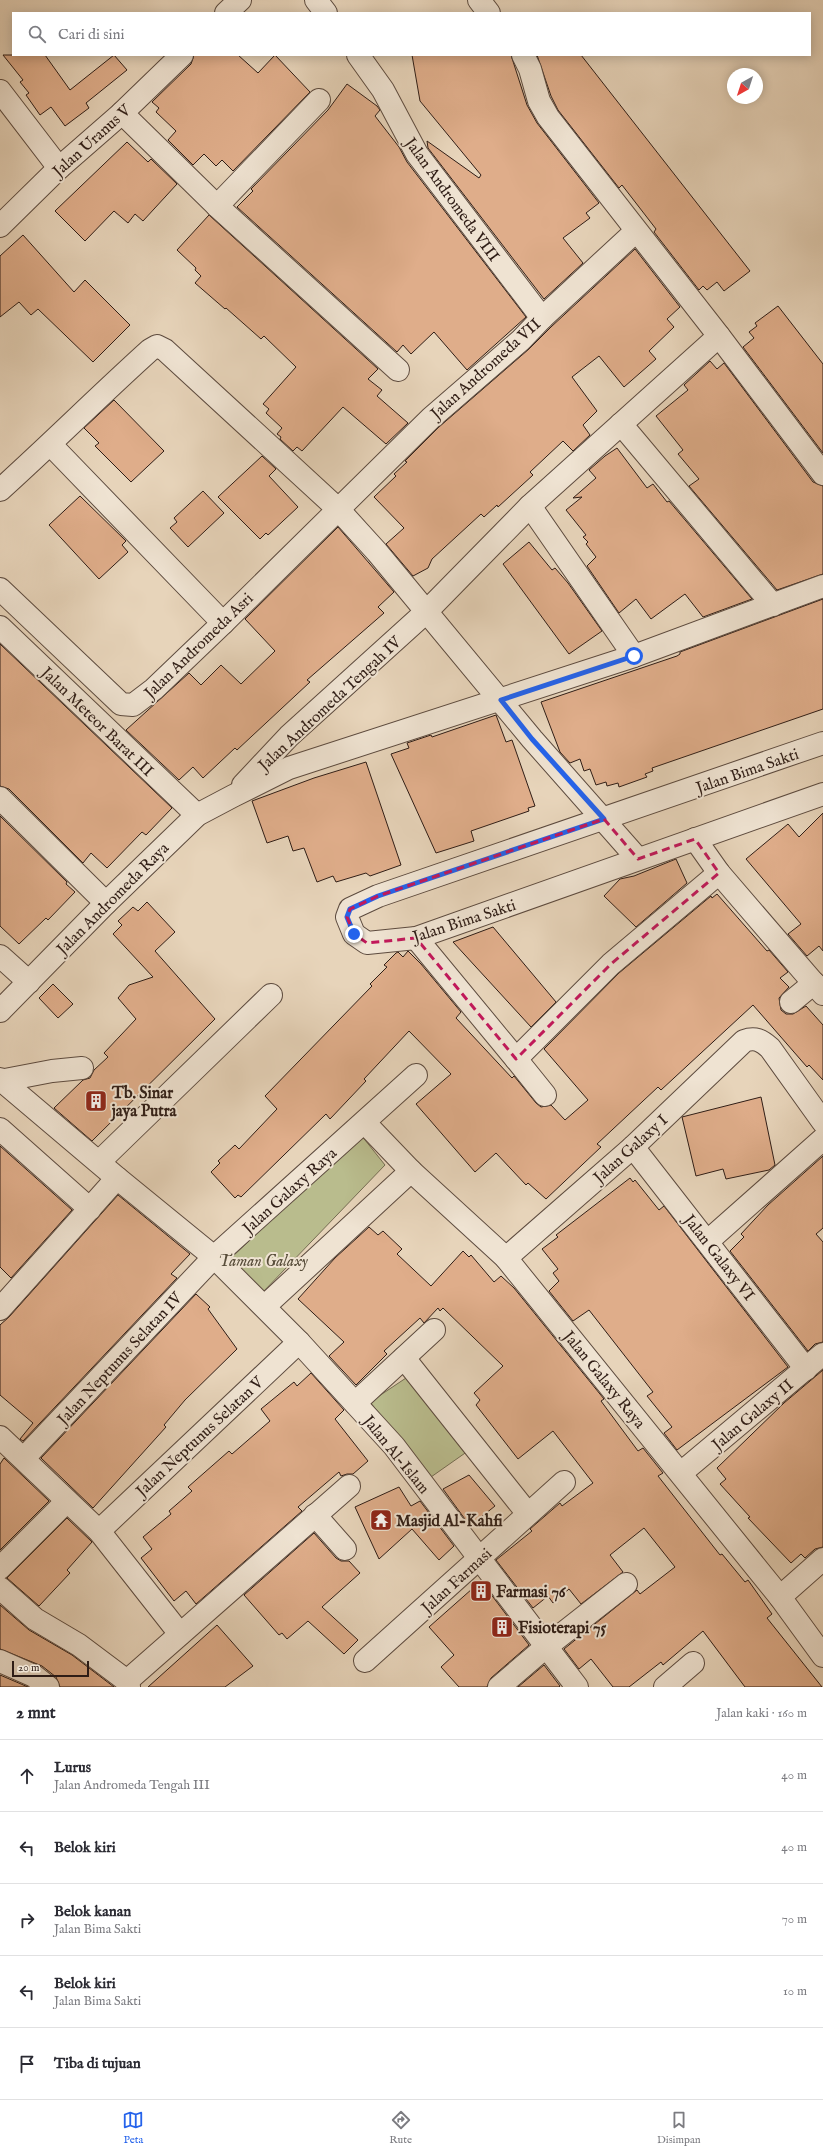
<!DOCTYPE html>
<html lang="id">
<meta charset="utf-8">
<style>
body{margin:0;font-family:"IM FELL English",serif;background:#f7f7f7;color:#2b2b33}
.compass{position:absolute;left:727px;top:68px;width:36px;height:36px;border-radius:50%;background:#fff;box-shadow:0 2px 10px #0003;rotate:219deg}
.scale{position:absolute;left:12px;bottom:10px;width:77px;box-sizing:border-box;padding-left:4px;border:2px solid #2f1d16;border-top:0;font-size:11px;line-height:14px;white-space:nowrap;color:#2f1d16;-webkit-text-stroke:3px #efe3d2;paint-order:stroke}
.stop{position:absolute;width:12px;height:12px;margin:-9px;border:3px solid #2563eb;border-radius:50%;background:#fff}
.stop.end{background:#2563eb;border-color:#fff;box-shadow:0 1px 4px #0008}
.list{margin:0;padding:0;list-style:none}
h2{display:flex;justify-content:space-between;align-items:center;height:52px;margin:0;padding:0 16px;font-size:17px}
h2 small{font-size:13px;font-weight:400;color:#7c7c81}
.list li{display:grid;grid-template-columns:26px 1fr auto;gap:12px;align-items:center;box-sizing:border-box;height:72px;padding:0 16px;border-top:1px solid #e1e1e2}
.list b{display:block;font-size:15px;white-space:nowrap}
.list p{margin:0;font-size:13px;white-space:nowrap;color:#7c7c81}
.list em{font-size:13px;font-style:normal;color:#7c7c81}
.icon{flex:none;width:22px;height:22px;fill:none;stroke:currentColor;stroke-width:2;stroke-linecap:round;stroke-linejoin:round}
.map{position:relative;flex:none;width:823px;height:1687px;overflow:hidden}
.search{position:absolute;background:#fff;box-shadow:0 2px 10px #0003;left:12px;right:12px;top:12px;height:44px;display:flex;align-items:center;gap:10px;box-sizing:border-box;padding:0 14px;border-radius:0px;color:#7c7c81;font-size:15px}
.sheet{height:412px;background:#fff}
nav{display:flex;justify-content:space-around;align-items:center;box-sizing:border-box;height:56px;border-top:1px solid #e1e1e2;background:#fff;font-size:11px;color:#7c7c81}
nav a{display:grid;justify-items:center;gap:2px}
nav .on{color:#2563eb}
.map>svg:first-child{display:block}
.green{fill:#b9bc8d;stroke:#746c52}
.building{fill:#dfad8a;stroke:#2f1d16}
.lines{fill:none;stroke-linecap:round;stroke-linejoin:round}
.minor-casing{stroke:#5d4b3f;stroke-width:24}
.minor{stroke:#efe3d2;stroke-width:22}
.route{stroke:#2563eb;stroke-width:5}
.marked{fill:none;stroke:#c2185b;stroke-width:3;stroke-dasharray:8 5;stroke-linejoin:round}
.labels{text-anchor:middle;stroke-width:4;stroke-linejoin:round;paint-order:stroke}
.street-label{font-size:16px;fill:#2f1d16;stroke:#efe3d2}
.poi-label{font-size:16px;font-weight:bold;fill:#2f1d16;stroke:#efe3d2;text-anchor:start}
.park-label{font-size:16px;font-style:italic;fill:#584d3a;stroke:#efe3d2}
</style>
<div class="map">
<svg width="823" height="1687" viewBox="0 0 823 1687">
<rect width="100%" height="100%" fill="#e7d4ba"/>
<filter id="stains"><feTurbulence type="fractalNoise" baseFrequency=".005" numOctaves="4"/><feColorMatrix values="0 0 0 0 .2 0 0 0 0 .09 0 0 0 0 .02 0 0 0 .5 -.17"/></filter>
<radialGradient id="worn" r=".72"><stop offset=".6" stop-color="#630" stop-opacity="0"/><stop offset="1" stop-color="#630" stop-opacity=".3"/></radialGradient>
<g class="green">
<polygon points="361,1135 385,1165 262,1293 231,1258"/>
<polygon points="412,1374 468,1451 431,1477 370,1402"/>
</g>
<g class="building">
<polygon points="3,55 45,55 70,90 114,55 127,70 86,103 89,108 65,126 51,107 40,115 26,95 29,93 20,82 23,80"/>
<polygon points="194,55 238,55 258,73 275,55 310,92 233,171 222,160 216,166 204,154 193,165 168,140 176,131 156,112 159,108 152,102 191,64"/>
<polygon points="412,55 511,55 527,105 537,123 599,203 586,213 590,218 563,238 583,263 544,299 428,148 427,141 479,178 481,175 420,101"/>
<polygon points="537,55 581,55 750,271 724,291 717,282 707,290 703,286 699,290 654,232 656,229 622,185 619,188 558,110 551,96"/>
<polygon points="347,84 377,106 380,110 375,116 399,147 407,162 526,317 467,370 434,332 411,354 403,345 397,352 237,207 253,191 251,189 328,110"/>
<polygon points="127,142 148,162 151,159 177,184 143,221 135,214 128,223 114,211 85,241 55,211"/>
<polygon points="209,215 378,369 368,379 382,390 377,396 408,423 386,444 343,407 302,451 297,447 293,451 280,439 281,437 277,434 282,428 266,413 269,409 263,404 296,367 264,336 261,339 226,308 225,309 195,283 201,276 195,270 196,268 177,250"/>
<polygon points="23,235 74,292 85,280 130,325 93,362 38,309 31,315 19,302 0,317 0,256"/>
<polygon points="635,249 680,307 667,319 674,327 649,351 656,359 624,387 599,356 572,377 597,411 583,425 590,435 573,451 563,441 530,472 533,475 498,507 497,505 484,517 481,514 432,559 428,568 413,576 386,544 404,528 374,497 396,476 394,474 407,462 405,461 439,427 529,349 551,327"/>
<polygon points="778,306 823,364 823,453 743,347 754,338 749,332 757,326 755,323"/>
<polygon points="710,361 717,369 724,363 813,482 823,486 823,574 777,590 689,486 699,479 678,454 683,450 656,416 688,390 684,385"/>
<polygon points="114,400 164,451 131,482 95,446 99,443 84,428"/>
<polygon points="617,448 647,488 653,484 667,502 669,501 752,599 703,617 685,594 651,619 636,599 619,613 587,566 596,557 586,544 588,542 583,537 586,535 566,510 582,497 573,498 596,478 589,470 605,456"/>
<polygon points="262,456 276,469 269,476 298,507 268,535 266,533 260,539 218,497"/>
<polygon points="203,491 224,513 188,547 170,528 177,522 174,518"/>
<polygon points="80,496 126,541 122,545 128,552 99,579 49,525"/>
<polygon points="338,527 394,592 378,607 384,613 307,680 310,682 237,750 235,748 203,778 193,767 179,780 126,730 189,673 201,685 221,665 241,684 275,651 245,619"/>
<polygon points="529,542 552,570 555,568 568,583 602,631 569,654 503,564"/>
<polygon points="823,599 823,709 652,768 653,771 645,774 647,777 619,787 618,783 607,786 606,782 596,785 590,769 584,771 580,759 570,763 560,752 541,702 677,656 680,654 680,652"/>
<polygon points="0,644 172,808 146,835 142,832 107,868 91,853 83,863 9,789 0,786"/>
<polygon points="496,715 506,742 512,740 535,806 528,808 529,811 471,831 474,841 436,853 391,754 409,748 407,743 431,735 432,737"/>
<polygon points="366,762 401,865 370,876 366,873 336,882 333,876 317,882 304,848 293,851 288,836 267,843 252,801 314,778"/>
<polygon points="823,813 823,951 819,946 807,956 788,934 801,924 746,859 788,824 799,837"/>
<polygon points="0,816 67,882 66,884 75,892 48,920 46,918 19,944 0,926"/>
<polygon points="676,859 687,883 636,927 604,896 620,879 634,876"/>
<polygon points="717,894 767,951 769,950 788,972 780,978 789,987 779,998 781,1010 786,1014 793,1014 806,1006 823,1025 823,1080 809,1065 807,1067 753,1005 661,1090 658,1087 597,1144 601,1147 546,1199 528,1183 526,1185 496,1153 475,1172 416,1104 451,1074 409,1031 364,1079 366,1081 330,1119 326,1114 241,1197 238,1195 235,1198 211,1172 220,1163 218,1161 235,1145 239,1149 277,1109 265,1096 372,986 370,984 387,967 384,965 396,953 398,952 403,957 408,951 421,964 461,1012 456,1018 512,1078 514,1076 536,1103 541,1107 551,1105 565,1120 588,1100 544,1049 619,973 711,896 712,898"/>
<polygon points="147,902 175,932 155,951 215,1019 92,1141 54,1108 83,1080 90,1078 94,1070 108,1057 104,1053 136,1019 118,998 129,985 153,977 113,934 122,925 118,921 133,907 138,911"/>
<polygon points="493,927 556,1002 531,1027 453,942"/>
<polygon points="53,984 73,1004 58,1018 39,998"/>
<polygon points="761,1097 775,1165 769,1170 726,1179 723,1169 696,1176 682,1117"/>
<polygon points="0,1146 72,1210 11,1278 0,1267"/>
<polygon points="823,1156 823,1228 816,1234 823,1242 823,1342 815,1344 808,1351 730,1251 744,1237 741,1234 768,1205"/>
<polygon points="630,1178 633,1182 635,1180 659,1210 664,1206 788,1367 677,1450 664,1433 672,1427 647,1396 653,1392 589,1310 573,1321 549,1291 559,1281 553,1273 558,1269 542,1249 558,1237 556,1235"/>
<polygon points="118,1195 190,1254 171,1274 177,1278 23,1441 20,1439 33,1423 0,1395 0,1325 9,1317"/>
<polygon points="369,1227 378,1235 383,1231 402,1249 397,1254 431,1286 463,1251 469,1257 471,1255 494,1282 501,1276 514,1288 604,1399 601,1401 638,1451 643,1448 663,1473 658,1476 720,1555 722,1554 745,1582 748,1580 772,1614 767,1618 822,1687 745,1687 703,1631 663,1665 661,1662 629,1687 613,1687 591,1659 579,1669 564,1649 637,1590 640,1594 675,1567 644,1528 610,1555 623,1572 581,1604 569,1589 553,1603 548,1596 533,1608 496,1560 532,1531 530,1529 560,1503 562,1506 593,1483 553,1431 518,1459 476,1405 480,1400 474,1393 503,1366 443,1308 440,1311 438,1308 424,1323 420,1318 384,1351 387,1354 356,1385 329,1356 344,1342 298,1299 335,1258"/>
<polygon points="196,1294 210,1307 208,1309 237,1349 185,1400 164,1425 166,1427 93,1508 41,1458"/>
<polygon points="823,1370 823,1547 815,1549 805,1558 801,1554 791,1563 748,1518 750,1517 720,1484 726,1479 717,1468 784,1403"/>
<polygon points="311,1373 344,1410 335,1419 368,1461 353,1474 347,1474 341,1476 339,1472 298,1507 302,1511 196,1604 186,1591 174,1601 141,1558 152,1549 143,1537 171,1514 169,1511 192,1491 188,1487 229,1451 232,1454 270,1421 261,1409 294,1382 297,1386"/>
<polygon points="4,1458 49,1501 0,1550 0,1464"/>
<polygon points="469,1475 495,1506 470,1526 443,1489"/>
<polygon points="399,1487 411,1506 420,1501 454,1546 439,1560 412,1529 379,1559 355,1507"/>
<polygon points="67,1518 92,1542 67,1570 70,1573 39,1606 7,1578"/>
<polygon points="314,1533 336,1558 341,1561 349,1561 360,1573 322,1607 358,1640 344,1654 308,1621 287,1639 282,1633 279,1635 244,1595"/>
<polygon points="481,1581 529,1645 491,1678 487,1687 459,1687 441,1667 454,1655 429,1627"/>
<polygon points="0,1605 29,1630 72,1655 114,1687 60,1687 56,1677 42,1666 0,1649"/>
<polygon points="217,1625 253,1666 225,1687 148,1687"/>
<polygon points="544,1665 560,1686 559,1687 518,1687"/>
<polygon points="0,1675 28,1687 0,1687"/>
</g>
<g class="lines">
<g class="minor-casing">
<g id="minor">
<polyline points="316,0 326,13"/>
<polyline points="479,0 489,13"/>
<polyline points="226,13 240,0"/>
<polyline points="358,55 383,90 417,154 542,318"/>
<polyline points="523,55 530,69 539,101 548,117 719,336 823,474"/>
<polyline points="0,91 59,168"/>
<polyline points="122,113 217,206 398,370"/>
<polyline points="217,206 319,100"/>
<polyline points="0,226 59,168 122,113 182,55"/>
<polyline points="621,424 773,605"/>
<polyline points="51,445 223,623"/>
<path d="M0 490C51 444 99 396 150 350L157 346 165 350 338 509 377 552 532 739 638 859"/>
<polyline points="530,506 634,656"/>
<polyline points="0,589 121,704 133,705 154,689 223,623 431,418 521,340 542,318 636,231"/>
<polyline points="0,627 197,815"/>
<polyline points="823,743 378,896 350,909 347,917 354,934 367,943 416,938 823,794"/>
<polyline points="243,785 289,736 426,612 530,506 719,336"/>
<polyline points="0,798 106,903"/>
<polyline points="695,839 719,873 823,994"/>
<polyline points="416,938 516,1059 611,964 719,873"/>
<polyline points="0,956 29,982"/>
<polyline points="791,1002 814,983"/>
<polyline points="0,1011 106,903 197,815 233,796 289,768 634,656 823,586"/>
<polyline points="516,1059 545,1095"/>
<polyline points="0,1079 117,1178 214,1257 299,1342 394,1446 577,1687"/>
<polyline points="0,1081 52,1071 82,1068"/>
<polyline points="365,1123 411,1171 506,1258 780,1597 823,1656"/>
<polyline points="0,1129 90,1209"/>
<polyline points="633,1147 806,1369"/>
<polyline points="99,1162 271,995"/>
<polyline points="708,1241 823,1139"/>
<path d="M506 1258 633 1147 744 1041C755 1037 761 1040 770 1048L823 1122"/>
<polyline points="265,1306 411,1171"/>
<polyline points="0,1309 117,1178"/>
<polyline points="404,1358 528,1514"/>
<polyline points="355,1403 434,1330"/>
<polyline points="0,1437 99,1531 180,1634"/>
<polyline points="24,1458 214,1257 416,1075"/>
<polyline points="681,1473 823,1354"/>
<polyline points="315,1515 345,1549"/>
<polyline points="99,1531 299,1342"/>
<polyline points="0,1568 67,1501"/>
<polyline points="0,1588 35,1619 79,1645 127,1681 129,1687"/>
<polyline points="780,1597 823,1559"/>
<polyline points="0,1661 34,1676 48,1687"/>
<polyline points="365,1661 564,1482"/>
<polyline points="127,1681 349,1486"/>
<polyline points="499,1687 547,1646 626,1584"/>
<polyline points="665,1687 693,1663"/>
</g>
</g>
<use href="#minor" class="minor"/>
</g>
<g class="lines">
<polyline class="route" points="354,934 347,917 350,909 378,896 604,819 532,739 501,700 634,656"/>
</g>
<path class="marked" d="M604 819 638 859 695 839 719 873 611 964 516 1059 416 938 367 943 354 934 347 917 350 909 378 896Z"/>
<defs>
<g id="building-square" transform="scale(1.15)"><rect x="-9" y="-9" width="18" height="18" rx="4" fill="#8f2418" stroke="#efe3d2"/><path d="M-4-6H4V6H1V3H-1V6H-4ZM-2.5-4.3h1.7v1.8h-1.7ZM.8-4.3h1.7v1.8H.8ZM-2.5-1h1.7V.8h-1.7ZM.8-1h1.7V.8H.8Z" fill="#fff"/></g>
<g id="temple-square" transform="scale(1.15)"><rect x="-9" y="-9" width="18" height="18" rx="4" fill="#8f2418" stroke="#efe3d2"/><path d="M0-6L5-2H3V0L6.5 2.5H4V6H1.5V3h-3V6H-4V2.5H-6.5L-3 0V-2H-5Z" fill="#fff"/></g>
</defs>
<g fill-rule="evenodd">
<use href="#building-square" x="96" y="1101"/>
<use href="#temple-square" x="381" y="1520"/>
<use href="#building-square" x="481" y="1591"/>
<use href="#building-square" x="502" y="1627"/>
</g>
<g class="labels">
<g class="street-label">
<text transform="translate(91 140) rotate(-42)" y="6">Jalan Uranus V</text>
<text transform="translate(453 199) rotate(54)" y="6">Jalan Andromeda VIII</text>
<text transform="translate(485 368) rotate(-42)" y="6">Jalan Andromeda VII</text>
<text transform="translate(198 645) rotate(-44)" y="6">Jalan Andromeda Asri</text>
<text transform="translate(329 703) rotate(-43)" y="6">Jalan Andromeda Tengah IV</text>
<text transform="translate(98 721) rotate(44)" y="6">Jalan Meteor Barat III</text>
<text transform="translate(747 770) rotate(-19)" y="6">Jalan Bima Sakti</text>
<text transform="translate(112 898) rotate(-45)" y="6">Jalan Andromeda Raya</text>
<text transform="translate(464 920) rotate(-18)" y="6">Jalan Bima Sakti</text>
<text transform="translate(630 1148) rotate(-42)" y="6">Jalan Galaxy I</text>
<text transform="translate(289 1190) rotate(-42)" y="6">Jalan Galaxy Raya</text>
<text transform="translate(720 1257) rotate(52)" y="6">Jalan Galaxy VI</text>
<text transform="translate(119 1358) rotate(-47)" y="6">Jalan Neptunus Selatan IV</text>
<text transform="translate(605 1379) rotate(51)" y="6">Jalan Galaxy Raya</text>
<text transform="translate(752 1414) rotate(-40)" y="6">Jalan Galaxy II</text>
<text transform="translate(199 1436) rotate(-43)" y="6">Jalan Neptunus Selatan V</text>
<text transform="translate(397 1454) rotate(51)" y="6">Jalan Al-Islam</text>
<text transform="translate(456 1580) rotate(-42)" y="6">Jalan Farmasi</text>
</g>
<g class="poi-label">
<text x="112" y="1098">Tb. Sinar<tspan x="112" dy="18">jaya Putra</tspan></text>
<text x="396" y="1526">Masjid Al-Kahfi</text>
<text x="496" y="1597">Farmasi 76</text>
<text x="518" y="1633">Fisioterapi 75</text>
</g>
<g class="park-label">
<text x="263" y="1266">Taman Galaxy</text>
</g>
</g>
<rect width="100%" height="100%" filter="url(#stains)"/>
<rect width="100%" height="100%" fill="url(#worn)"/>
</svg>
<svg class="compass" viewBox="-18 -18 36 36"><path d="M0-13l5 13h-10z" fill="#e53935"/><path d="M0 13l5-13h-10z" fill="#7c7c81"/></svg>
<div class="scale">20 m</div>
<div class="stop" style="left:634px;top:656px"></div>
<div class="stop end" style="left:354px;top:934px"></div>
<div class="search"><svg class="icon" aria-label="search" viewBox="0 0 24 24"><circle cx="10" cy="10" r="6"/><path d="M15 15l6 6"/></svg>Cari di sini</div>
</div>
<section class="sheet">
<h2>2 mnt<small>Jalan kaki · 160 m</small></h2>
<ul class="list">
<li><svg class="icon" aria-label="ahead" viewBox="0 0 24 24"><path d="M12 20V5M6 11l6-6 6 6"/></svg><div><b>Lurus</b><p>Jalan Andromeda Tengah III</p></div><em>40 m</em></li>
<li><svg class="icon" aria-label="left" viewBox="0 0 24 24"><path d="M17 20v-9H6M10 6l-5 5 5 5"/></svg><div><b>Belok kiri</b></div><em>40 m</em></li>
<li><svg class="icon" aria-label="right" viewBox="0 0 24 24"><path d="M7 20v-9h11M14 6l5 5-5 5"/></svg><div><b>Belok kanan</b><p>Jalan Bima Sakti</p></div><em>70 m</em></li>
<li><svg class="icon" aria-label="left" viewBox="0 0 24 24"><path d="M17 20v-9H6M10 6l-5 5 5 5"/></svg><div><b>Belok kiri</b><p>Jalan Bima Sakti</p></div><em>10 m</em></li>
<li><svg class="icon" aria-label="arrive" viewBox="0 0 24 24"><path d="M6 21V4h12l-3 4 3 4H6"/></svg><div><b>Tiba di tujuan</b></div></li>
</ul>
</section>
<nav>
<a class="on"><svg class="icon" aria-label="map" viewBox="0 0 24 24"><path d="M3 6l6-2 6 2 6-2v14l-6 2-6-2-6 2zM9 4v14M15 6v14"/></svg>Peta</a>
<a><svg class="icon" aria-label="directions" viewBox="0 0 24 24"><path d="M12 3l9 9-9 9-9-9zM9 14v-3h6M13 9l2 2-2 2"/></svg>Rute</a>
<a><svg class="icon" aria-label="saved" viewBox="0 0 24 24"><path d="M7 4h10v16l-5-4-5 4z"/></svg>Disimpan</a>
</nav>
